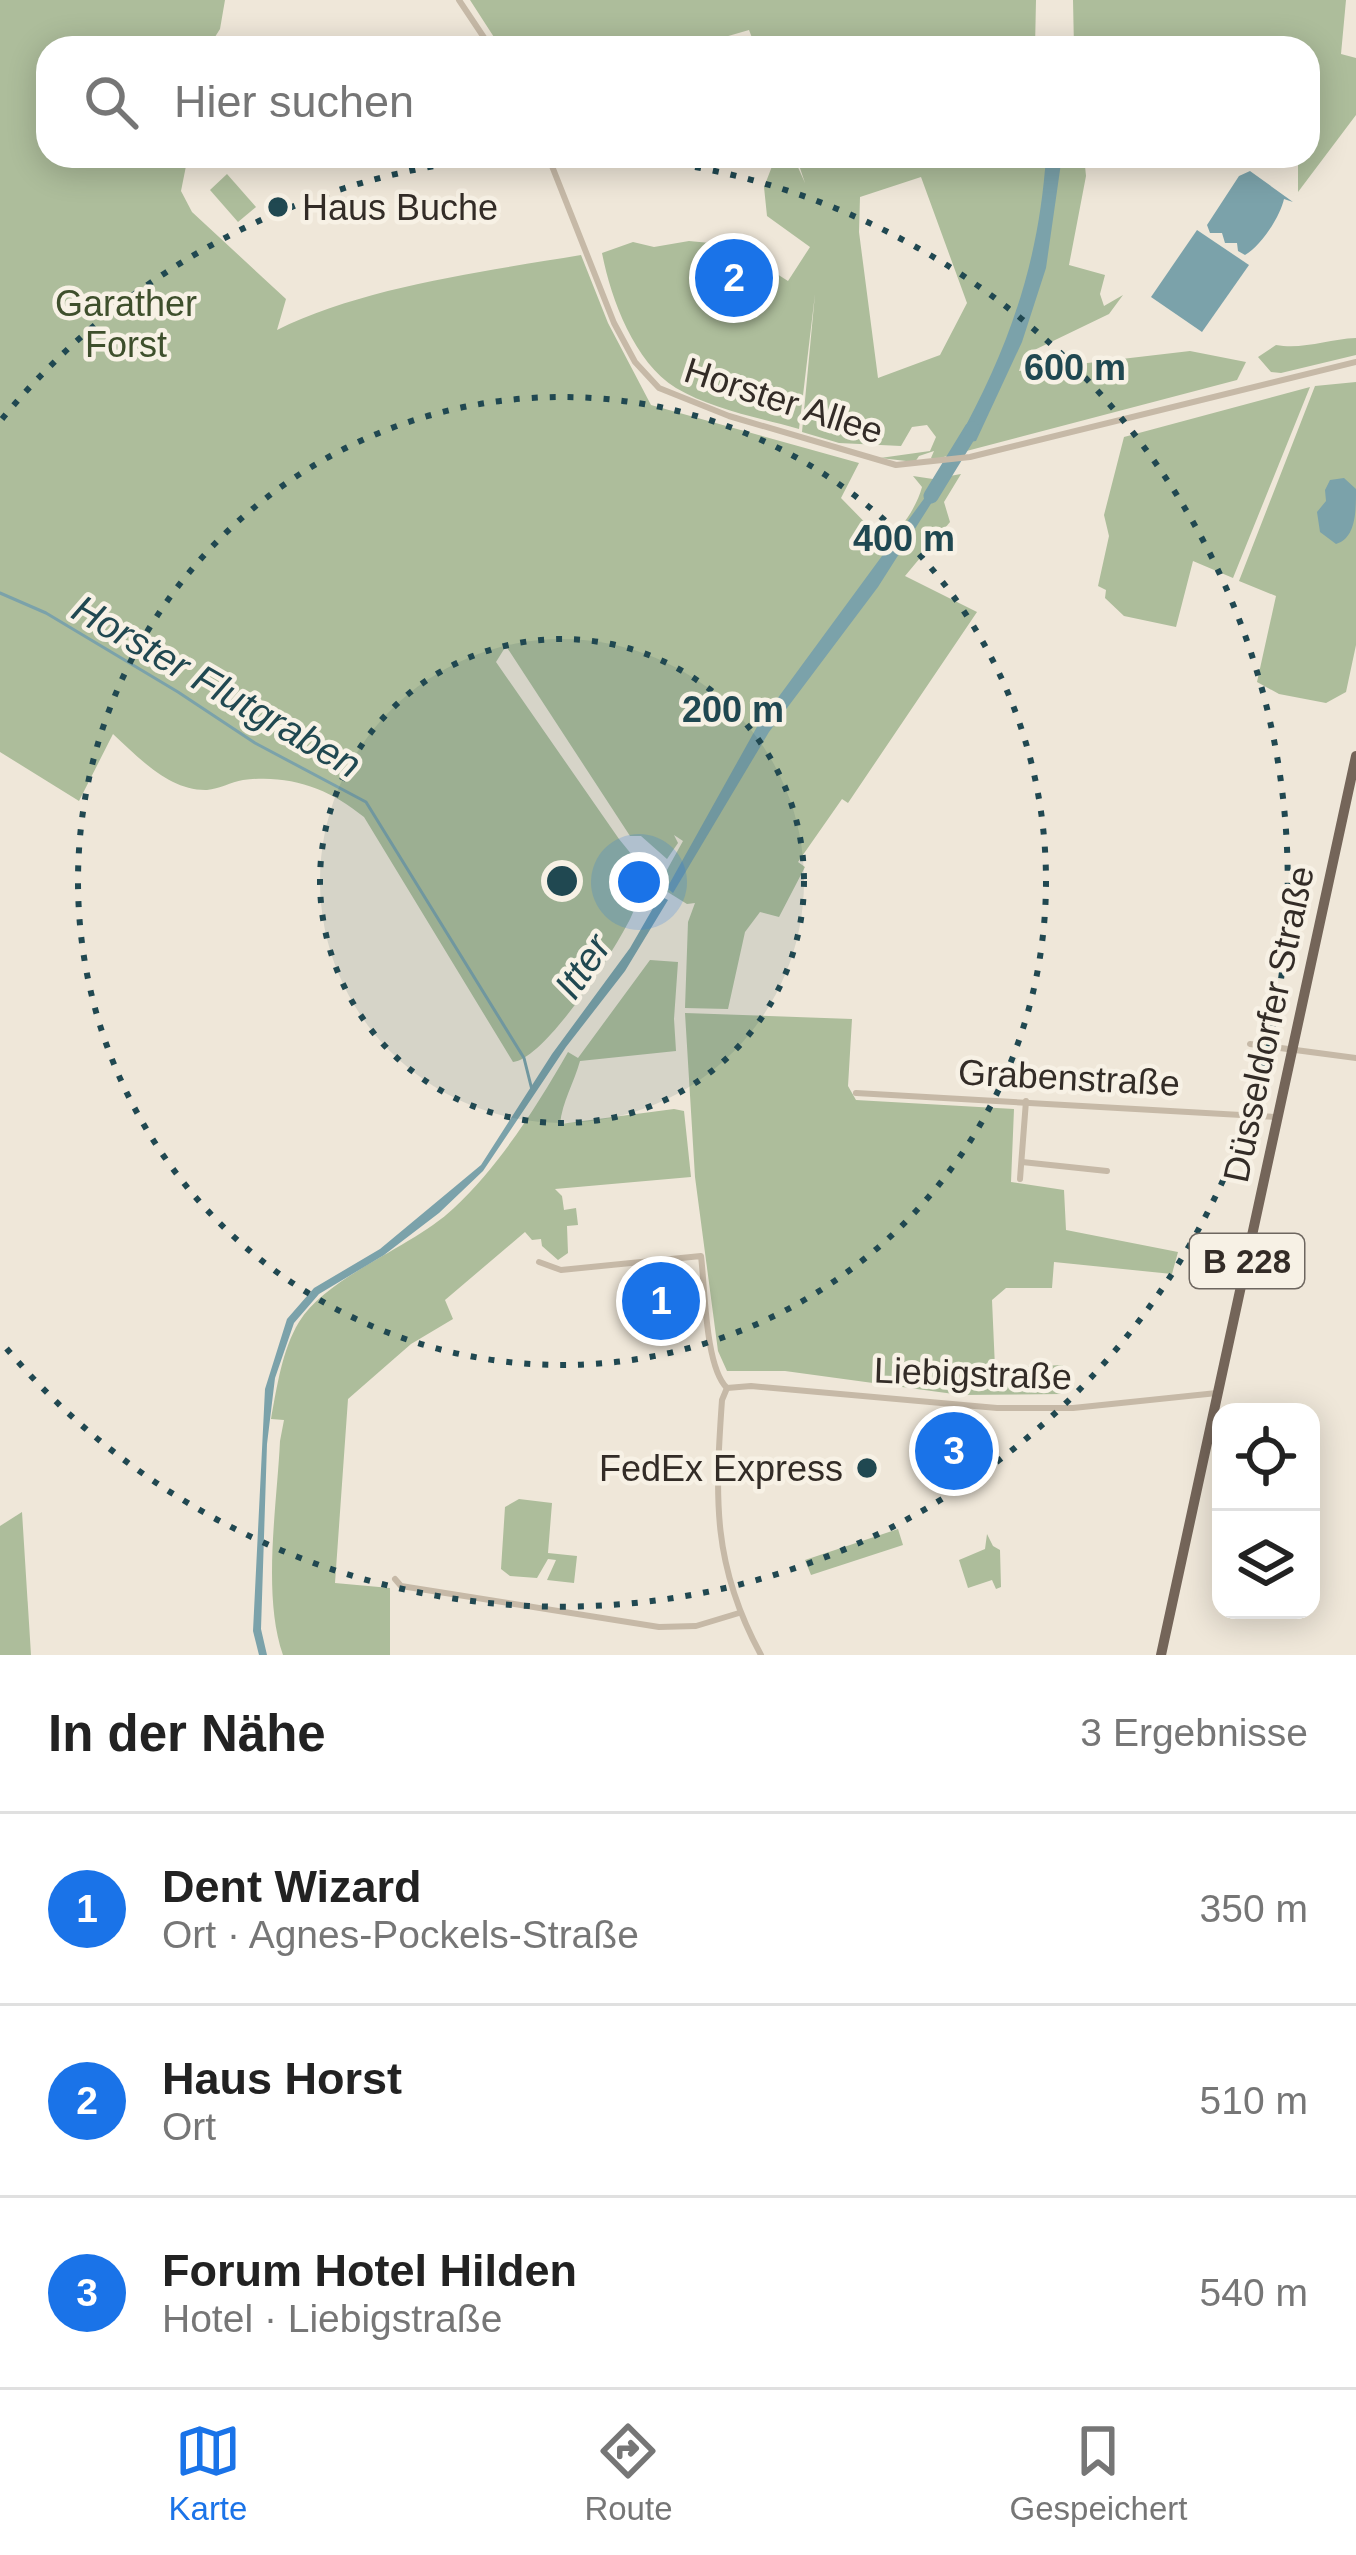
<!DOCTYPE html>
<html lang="de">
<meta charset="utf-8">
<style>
body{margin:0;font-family:Arial,sans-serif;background:#f2f2f2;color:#222}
.controls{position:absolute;right:36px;bottom:36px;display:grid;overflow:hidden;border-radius:24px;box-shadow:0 6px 30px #0003}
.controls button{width:108px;height:108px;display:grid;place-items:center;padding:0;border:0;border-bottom:3px solid #e0e0e0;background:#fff;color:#222;font:60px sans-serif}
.you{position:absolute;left:639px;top:882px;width:42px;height:42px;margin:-30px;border:9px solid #fff;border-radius:50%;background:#1a73e8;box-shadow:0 0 0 18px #1a73e833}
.badge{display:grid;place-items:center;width:78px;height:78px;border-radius:50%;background:#1a73e8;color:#fff;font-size:39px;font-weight:700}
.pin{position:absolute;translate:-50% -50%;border:6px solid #fff;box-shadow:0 3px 12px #0006}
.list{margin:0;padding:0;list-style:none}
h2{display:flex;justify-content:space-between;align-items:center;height:156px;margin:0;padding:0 48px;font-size:51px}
h2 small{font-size:39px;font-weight:400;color:#767676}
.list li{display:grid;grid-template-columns:78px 1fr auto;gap:36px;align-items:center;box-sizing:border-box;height:192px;padding:0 48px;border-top:3px solid #e0e0e0}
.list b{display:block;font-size:45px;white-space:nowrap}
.list p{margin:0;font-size:39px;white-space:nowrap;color:#767676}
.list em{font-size:39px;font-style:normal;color:#767676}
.icon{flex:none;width:66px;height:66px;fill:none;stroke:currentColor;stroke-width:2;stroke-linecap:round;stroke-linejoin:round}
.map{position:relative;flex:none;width:1356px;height:1655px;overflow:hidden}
.search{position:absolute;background:#fff;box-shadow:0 6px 30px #0003;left:36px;right:36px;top:36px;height:132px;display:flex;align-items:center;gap:30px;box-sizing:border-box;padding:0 42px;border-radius:36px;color:#767676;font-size:45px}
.sheet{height:732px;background:#fff}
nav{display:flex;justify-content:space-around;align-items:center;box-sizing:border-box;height:168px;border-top:3px solid #e0e0e0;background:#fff;font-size:33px;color:#767676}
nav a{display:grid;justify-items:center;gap:6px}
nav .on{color:#1a73e8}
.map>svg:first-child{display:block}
.green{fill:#adbd9b;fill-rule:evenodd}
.water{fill:#7ba2aa}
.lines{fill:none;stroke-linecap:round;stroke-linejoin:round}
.stream{stroke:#7ba2aa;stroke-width:3}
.river{stroke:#7ba2aa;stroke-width:15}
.street{stroke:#c6b9a7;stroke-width:6}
.primary{stroke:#746559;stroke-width:10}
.ring{fill:none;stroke:#204851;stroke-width:6;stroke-dasharray:6 12}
.poi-dot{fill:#204851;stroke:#f7f1e5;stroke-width:4.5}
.labels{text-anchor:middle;stroke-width:9;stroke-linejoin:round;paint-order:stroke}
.shield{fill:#f7f1e5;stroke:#6e6760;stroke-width:3}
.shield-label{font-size:33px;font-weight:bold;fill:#332c27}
.poi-label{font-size:36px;fill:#332c27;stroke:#f7f1e5;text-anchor:start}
.park-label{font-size:36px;fill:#3e4f2c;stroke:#f7f1e5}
.street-label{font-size:36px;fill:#332c27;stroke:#f7f1e5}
.water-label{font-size:39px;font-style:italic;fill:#204851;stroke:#f7f1e5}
.centre{fill:#204851;stroke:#f7f1e5;stroke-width:6}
.ring-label{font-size:36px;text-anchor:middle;font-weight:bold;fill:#204851;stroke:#f7f1e5;stroke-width:9;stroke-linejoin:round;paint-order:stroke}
</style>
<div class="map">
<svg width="1356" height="1655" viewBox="0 0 1356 1655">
<rect width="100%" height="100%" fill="#efe7d9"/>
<g class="green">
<path d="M0 0H225L220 29 208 48H48V156H188L181 191 192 212 286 299 277 330C362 287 486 271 581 255L608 323 651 405 859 463 841 498 883 541C901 532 917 506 922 487L913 476 933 479 961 474 944 502 950 522 905 576 977 612 848 803 842 799 798 862 805 867 779 917 760 912 745 932 728 1009 685 1008 688 922 695 903 687 904 658 886 683 841 674 835 678 843 667 859 641 836H630L506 646 496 662 619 839 645 871C641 886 638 903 631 917 616 949 545 1059 513 1062L364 817C329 788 289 774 243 780 231 782 219 789 207 790 169 791 138 757 113 734L79 801 0 752Z"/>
<polygon points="470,0 1036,0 1035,48 756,48 749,30 687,48 501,48"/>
<polygon points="1073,0 1346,0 1341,54 1356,58 1356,115 1298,192 1298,156 1308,156 1308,48 1074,48"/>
<path d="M776 156H793L805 183 796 156H1084L1086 176 1069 265 1105 275 1100 294 1104 306 1123 295 1109 314 1024 355 1019 371 1190 351 1246 362 1237 380 936 459 931 458 934 451 919 456 915 462 880 458 930 451 936 437 927 425 912 427 901 446 839 443 802 432 815 294 799 429C760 418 711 409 676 388 634 362 611 299 602 253L633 242 654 247 689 241 731 245 788 281 810 247 767 216 764 187ZM921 177 967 303 940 355 878 378 859 232 860 197Z"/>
<polygon points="227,174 256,207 238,222 210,190"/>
<path d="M1356 338V355L1281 373 1271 372 1258 357 1276 345C1303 350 1328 339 1356 338Z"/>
<polygon points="1356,382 1356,645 1346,692 1326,703 1279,694 1257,682 1276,596 1239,581 1315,386"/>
<polygon points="1310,387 1233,578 1193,561 1176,627 1124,616 1105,598 1106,590 1098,586 1109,536 1104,515 1124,437"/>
<path d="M650 960 678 962 674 1019 676 1051 580 1061C574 1083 562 1102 560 1124L674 1109 684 1111 691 1177 555 1189 562 1196 564 1210 576 1208 578 1225 567 1226 568 1253 558 1260 542 1246 541 1239 532 1240 525 1232 445 1300 453 1319 411 1344 348 1399 335 1583 390 1588V1655H283C262 1595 277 1505 280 1441L284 1420 271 1419C277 1387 282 1350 299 1322 328 1275 412 1248 454 1208 500 1165 537 1106 568 1052L578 1058Z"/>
<polygon points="685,1013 852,1019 848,1086 856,1100 1014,1109 1011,1182 1064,1190 1066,1230 1178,1252 1172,1274 1054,1262 1052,1288 1006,1288 992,1300 995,1368 1063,1365 1062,1394 961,1395 785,1371 727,1371 718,1351 695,1177"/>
<polygon points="519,1499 552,1503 548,1553 577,1556 574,1583 547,1580 556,1560 548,1559 537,1578 510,1576 501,1569 505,1507"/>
<polygon points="22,1512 31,1655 0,1655 0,1526"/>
<polygon points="898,1529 903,1545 811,1575 805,1560"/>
<polygon points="987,1534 993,1546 1000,1550 1001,1587 996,1589 992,1580 968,1588 959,1560 985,1549"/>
</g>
<g class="water">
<path d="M1046 156H1062L1046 268 1022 342 976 441 956 444C1008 350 1039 264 1046 156Z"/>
<path d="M1250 171 1293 202 1284 199C1280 217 1261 246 1245 255L1238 251 1237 243H1225L1222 233H1210L1207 225 1239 176Z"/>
<polygon points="1197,230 1249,265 1202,332 1151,297"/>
<path d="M1344 478 1356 489C1356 512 1356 538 1336 544L1320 532 1317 512 1326 501 1325 490 1330 480Z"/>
<polygon points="946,480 878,587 769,732 673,893 667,888 758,725 937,481"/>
<polygon points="660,896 668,900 625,971 566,1047 483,1171 439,1213 384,1255 319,1294 294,1323 275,1378 267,1444 261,1629 267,1655 259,1655 253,1631 265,1389 287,1319 314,1288 380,1249 481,1165 552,1054 630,948"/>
</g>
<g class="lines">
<polyline class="stream" points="0,593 46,613 178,692 255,743 366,802 524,1058 532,1090"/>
<polyline class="river" points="931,496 972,429"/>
<g class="street">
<polyline points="459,0 491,48"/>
<polyline points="548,156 614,323 635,362 659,388 729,416 896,465 970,457 1356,362"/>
<polyline points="1250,1044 1356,1058"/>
<polyline points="856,1093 1276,1117"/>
<polyline points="1022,1162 1107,1171"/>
<polyline points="1020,1179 1026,1101"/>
<path d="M539 1262 561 1270 701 1256C705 1287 705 1367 727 1388"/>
<polyline points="727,1388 751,1386 997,1408 1073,1408 1217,1393"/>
<path d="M727 1388 722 1400C715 1499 712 1565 761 1655"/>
<polyline points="395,1579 401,1586 659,1627 696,1626 739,1613"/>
</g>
<polyline class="primary" points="1161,1655 1356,756"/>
</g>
<circle cx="562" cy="881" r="242" fill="#204851" fill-opacity=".12"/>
<g class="ring">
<circle cx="562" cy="881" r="242"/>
<circle cx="562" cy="881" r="484"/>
<path d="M2 419A726 726 0 0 1 518 156M606 156A726 726 0 1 1 2 1343"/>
</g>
<g class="poi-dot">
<circle cx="278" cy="207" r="12"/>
<circle cx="867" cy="1468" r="12"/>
</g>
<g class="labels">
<rect class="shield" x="1190" y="1234" width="114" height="54" rx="9"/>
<g class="shield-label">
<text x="1247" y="1273">B 228</text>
</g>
<g class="poi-label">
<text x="302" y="220">Haus Buche</text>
<text x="843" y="1481" text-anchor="end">FedEx Express</text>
</g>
<g class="park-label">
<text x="126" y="316">Garather<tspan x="126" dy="41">Forst</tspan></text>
</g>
<g class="street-label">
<text transform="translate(784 400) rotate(18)" y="13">Horster Allee</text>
<text transform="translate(1268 1024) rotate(-78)" y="13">Düsseldorfer Straße</text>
<text transform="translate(1069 1077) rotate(3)" y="13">Grabenstraße</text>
<text transform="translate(973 1373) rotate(2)" y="13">Liebigstraße</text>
</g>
<g class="water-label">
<text transform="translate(217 686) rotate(30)" y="14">Horster Flutgraben</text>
<text transform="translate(582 966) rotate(-56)" y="14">Itter</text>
</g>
</g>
<circle cx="562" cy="881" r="18" class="centre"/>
<g class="ring-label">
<text x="1075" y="380">600 m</text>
<text x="904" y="551">400 m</text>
<text x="733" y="722">200 m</text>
</g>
</svg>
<div class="controls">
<button><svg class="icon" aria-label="locate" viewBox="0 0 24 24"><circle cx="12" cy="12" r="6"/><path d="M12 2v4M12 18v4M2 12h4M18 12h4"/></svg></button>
<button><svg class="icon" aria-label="layers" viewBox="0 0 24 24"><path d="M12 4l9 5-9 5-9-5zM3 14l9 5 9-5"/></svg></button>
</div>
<div class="you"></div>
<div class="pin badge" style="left:661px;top:1301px">1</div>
<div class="pin badge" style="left:734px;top:278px">2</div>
<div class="pin badge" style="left:954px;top:1451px">3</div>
<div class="search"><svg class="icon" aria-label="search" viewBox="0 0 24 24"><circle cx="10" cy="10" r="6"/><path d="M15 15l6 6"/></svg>Hier suchen</div>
</div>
<section class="sheet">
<h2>In der Nähe<small>3 Ergebnisse</small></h2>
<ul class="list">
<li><span class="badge">1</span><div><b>Dent Wizard</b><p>Ort · Agnes-Pockels-Straße</p></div><em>350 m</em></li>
<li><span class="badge">2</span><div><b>Haus Horst</b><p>Ort</p></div><em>510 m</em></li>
<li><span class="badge">3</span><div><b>Forum Hotel Hilden</b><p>Hotel · Liebigstraße</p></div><em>540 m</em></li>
</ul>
</section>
<nav>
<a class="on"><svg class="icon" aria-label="map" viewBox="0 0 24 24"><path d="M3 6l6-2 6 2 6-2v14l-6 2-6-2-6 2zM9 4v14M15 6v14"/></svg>Karte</a>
<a><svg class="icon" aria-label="directions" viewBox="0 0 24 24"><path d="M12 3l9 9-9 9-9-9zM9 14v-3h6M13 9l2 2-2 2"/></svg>Route</a>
<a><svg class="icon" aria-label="saved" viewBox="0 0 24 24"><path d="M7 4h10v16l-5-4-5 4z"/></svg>Gespeichert</a>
</nav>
